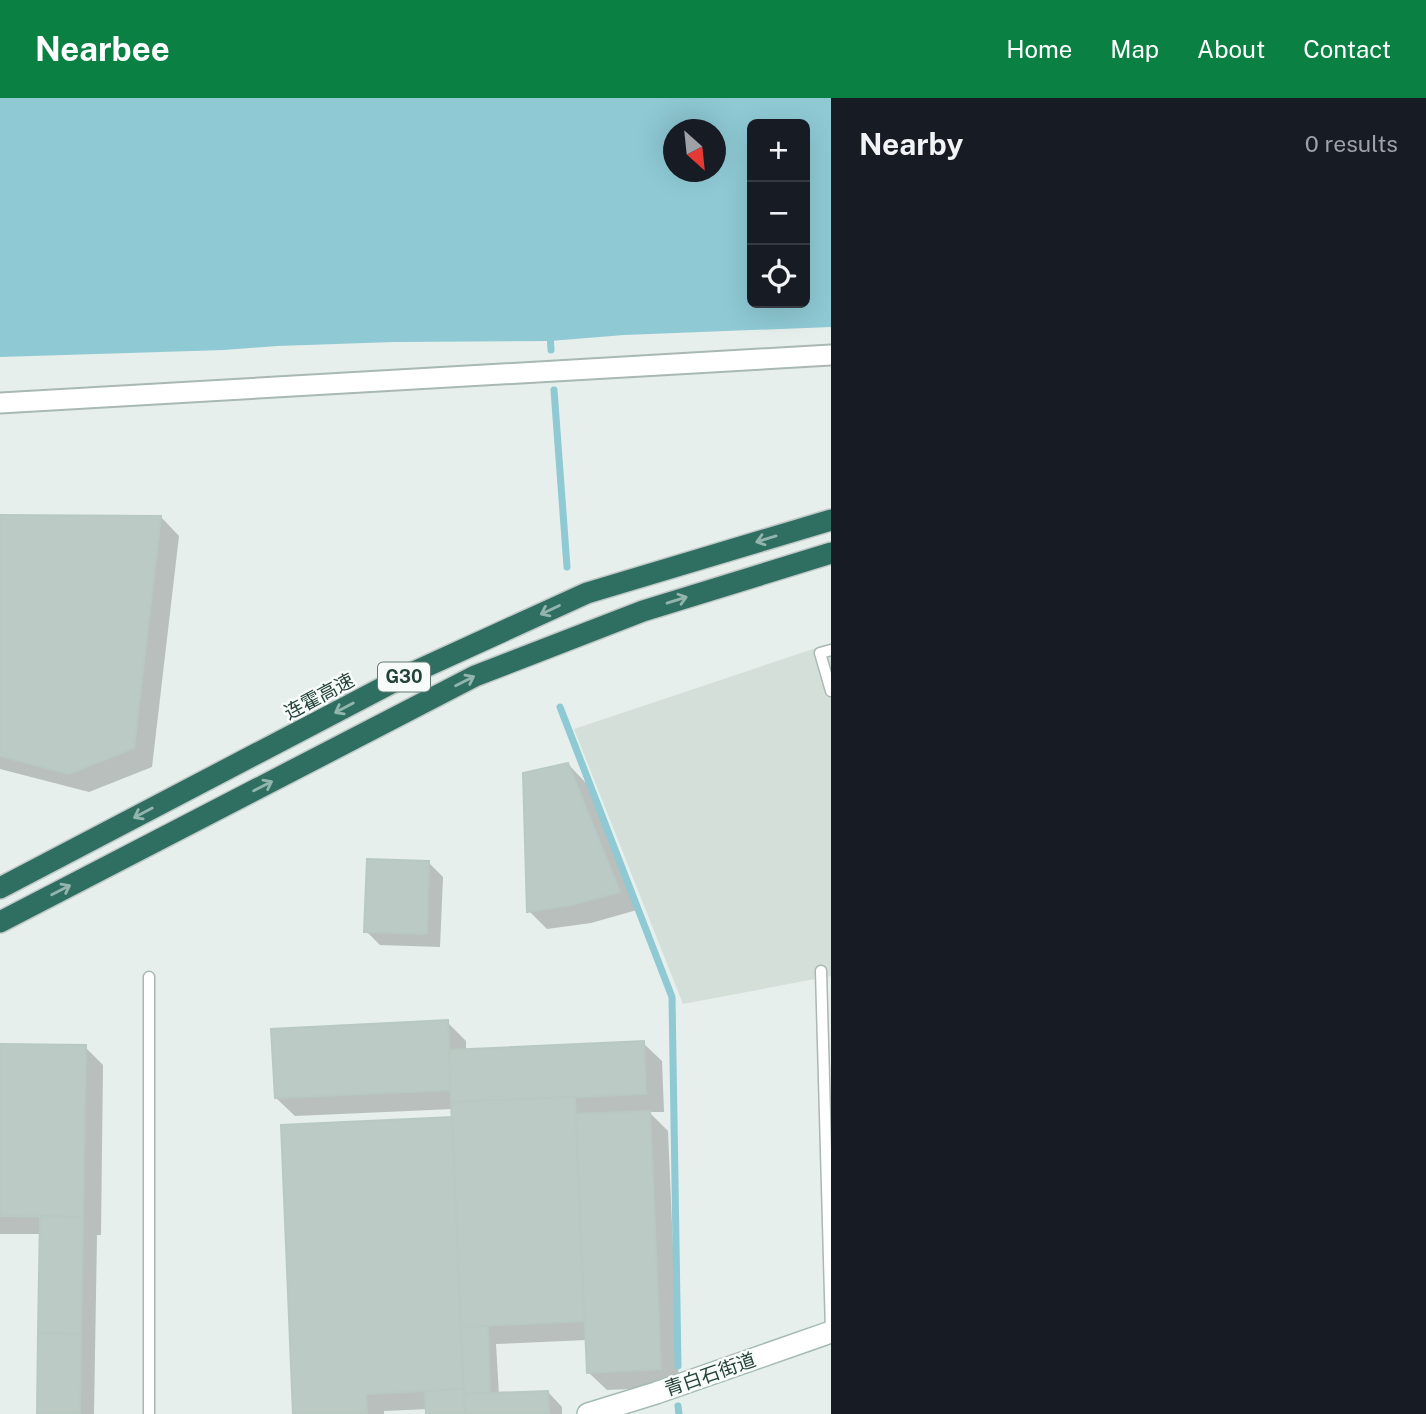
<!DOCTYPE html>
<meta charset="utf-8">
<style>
body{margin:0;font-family:"Public Sans","Noto Sans SC",sans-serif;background:#242831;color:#f1f3f6}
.controls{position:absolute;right:21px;top:21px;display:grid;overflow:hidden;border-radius:10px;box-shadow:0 7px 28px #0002}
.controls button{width:63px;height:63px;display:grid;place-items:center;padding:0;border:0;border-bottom:2px solid #363941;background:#171b24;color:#f1f3f6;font:35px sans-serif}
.compass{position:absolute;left:663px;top:21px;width:63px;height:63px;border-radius:50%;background:#171b24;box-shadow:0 7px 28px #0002;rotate:153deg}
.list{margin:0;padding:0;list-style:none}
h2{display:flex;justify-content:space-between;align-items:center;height:91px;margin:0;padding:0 28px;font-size:30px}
h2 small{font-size:23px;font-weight:400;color:#9ea1a6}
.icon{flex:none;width:38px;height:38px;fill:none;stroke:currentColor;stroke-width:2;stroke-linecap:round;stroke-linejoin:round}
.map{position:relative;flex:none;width:831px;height:1316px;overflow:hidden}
header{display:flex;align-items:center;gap:42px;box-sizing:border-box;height:98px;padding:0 35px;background:#0b8043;color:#fff}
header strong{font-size:33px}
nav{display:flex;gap:38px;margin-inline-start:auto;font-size:24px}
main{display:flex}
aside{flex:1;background:#171b24}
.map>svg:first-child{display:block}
.built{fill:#d4dfda}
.water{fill:#8ec9d4;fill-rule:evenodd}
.shadow{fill:#0003}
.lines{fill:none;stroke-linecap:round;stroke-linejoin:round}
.stream{stroke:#8ec9d4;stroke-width:7}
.building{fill:#bbcac4;stroke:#b8c9c2;stroke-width:2}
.lane-casing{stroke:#a8b8b2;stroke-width:13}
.street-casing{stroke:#a8b8b2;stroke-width:23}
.secondary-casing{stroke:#a4bbb3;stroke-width:24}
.highway-casing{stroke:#c2cac8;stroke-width:24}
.lane{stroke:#fff;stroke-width:10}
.street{stroke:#fff;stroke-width:19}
.secondary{stroke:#fff;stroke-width:21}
.highway{stroke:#2f6f62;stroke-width:21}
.oneway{stroke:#93b5ae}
.labels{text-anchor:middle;stroke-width:5;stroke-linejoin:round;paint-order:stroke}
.shield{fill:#f7fbf9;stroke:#637a73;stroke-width:2}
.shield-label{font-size:18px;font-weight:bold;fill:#24423a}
.street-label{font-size:19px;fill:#24423a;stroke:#f7fbf9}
</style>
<header>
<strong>Nearbee</strong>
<nav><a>Home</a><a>Map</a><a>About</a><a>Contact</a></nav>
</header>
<main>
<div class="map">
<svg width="831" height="1316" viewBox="0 0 831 1316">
<rect width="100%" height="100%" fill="#e6efeb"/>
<polygon class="built" points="831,545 831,878 683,906 574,631"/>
<path class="water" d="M0 0H831V229L624 237 550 243 394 244 277 248 224 252 0 259ZM752 26H805V205H752ZM674 32H716V74H674Z"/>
<g class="shadow">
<polygon points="0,419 161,419 179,438 152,669 89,694 0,671"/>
<polygon points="568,666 586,685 637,812 591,825 547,831 529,813"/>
<polygon points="429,765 443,779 440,849 380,847 366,833"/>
<polygon points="447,924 466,943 466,953 643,945 662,963 664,1014 649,1014 668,1033 679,1289 607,1292 588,1274 587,1242 496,1246 499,1297 548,1294 562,1309 562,1316 428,1316 428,1311 384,1313 384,1316 295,1316 454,1021 453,1011 295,1018 276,1000"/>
<polygon points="0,948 85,949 103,967 101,1137 97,1137 94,1316 39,1316 41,1136 0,1136"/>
</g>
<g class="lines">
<g class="stream">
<polyline points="550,236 551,252"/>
<polyline points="554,292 567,469"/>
<polyline points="560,609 672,899 678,1268"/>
<polyline points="678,1308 679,1316"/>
</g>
</g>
<g class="building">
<polygon points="0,417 161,418 134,650 69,676 0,658"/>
<polygon points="568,665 620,794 571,807 527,814 523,675"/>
<polygon points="367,761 429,763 427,836 364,834"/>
<polygon points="448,922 451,992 275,1000 271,931"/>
<polygon points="644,943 646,996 451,1004 449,952"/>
<polygon points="0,946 86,947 83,1119 0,1118"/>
<polygon points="575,999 584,1223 461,1229 451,1004"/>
<polygon points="650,1013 661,1271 587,1275 576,1016"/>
<polygon points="452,1019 463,1291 366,1296 367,1316 293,1316 281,1027"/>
<polygon points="40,1118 83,1119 81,1236 38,1235"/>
<polygon points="488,1228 490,1295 464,1296 461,1229"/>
<polygon points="38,1235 81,1236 80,1316 37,1316"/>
<polygon points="463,1291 465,1316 426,1316 425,1293"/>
<polygon points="548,1293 549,1316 465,1316 464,1296"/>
</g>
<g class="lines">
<g class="lane-casing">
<g id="lane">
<polyline points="831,552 820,555 831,593"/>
<polyline points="821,873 831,1233"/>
<polyline points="149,1316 149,879"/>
</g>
</g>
<g class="street-casing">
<polyline id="street" points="0,305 831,257"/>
</g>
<g class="secondary-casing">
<polyline id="secondary" points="588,1316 656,1295 831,1234"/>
</g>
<g class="highway-casing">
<g id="highway">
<polyline points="0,790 403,579 587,495 831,422"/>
<polyline points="0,824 475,578 643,513 831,455"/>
</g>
</g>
<use href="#lane" class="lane"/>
<use href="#street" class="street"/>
<use href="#secondary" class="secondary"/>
<use href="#highway" class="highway"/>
</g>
<defs><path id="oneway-shaft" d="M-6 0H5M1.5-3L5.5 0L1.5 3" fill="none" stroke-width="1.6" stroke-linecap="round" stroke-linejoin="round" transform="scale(1.75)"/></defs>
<g class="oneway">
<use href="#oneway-shaft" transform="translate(766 441) rotate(163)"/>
<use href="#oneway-shaft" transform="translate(677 502) rotate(-17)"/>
<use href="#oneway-shaft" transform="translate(550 512) rotate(155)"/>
<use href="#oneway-shaft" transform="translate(465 583) rotate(-27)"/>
<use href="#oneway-shaft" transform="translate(344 610) rotate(152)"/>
<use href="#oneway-shaft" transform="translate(263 688) rotate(-27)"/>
<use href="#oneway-shaft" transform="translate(143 715) rotate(152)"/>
<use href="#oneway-shaft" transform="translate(61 792) rotate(-27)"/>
</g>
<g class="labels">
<rect class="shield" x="378" y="564.5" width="52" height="29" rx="5"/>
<g class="shield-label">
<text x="404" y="585">G30</text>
</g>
<g class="street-label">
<text transform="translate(319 598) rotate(-28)" y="7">连霍高速</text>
<text transform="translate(710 1276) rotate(-19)" y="7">青白石街道</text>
</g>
</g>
</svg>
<div class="controls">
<button>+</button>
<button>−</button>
<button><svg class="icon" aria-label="locate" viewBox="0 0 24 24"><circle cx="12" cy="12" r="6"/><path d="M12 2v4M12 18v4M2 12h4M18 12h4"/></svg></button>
</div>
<svg class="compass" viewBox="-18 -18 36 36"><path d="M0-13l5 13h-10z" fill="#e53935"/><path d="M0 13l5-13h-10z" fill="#9ea1a6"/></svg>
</div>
<aside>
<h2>Nearby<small>0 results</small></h2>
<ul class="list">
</ul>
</aside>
</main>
